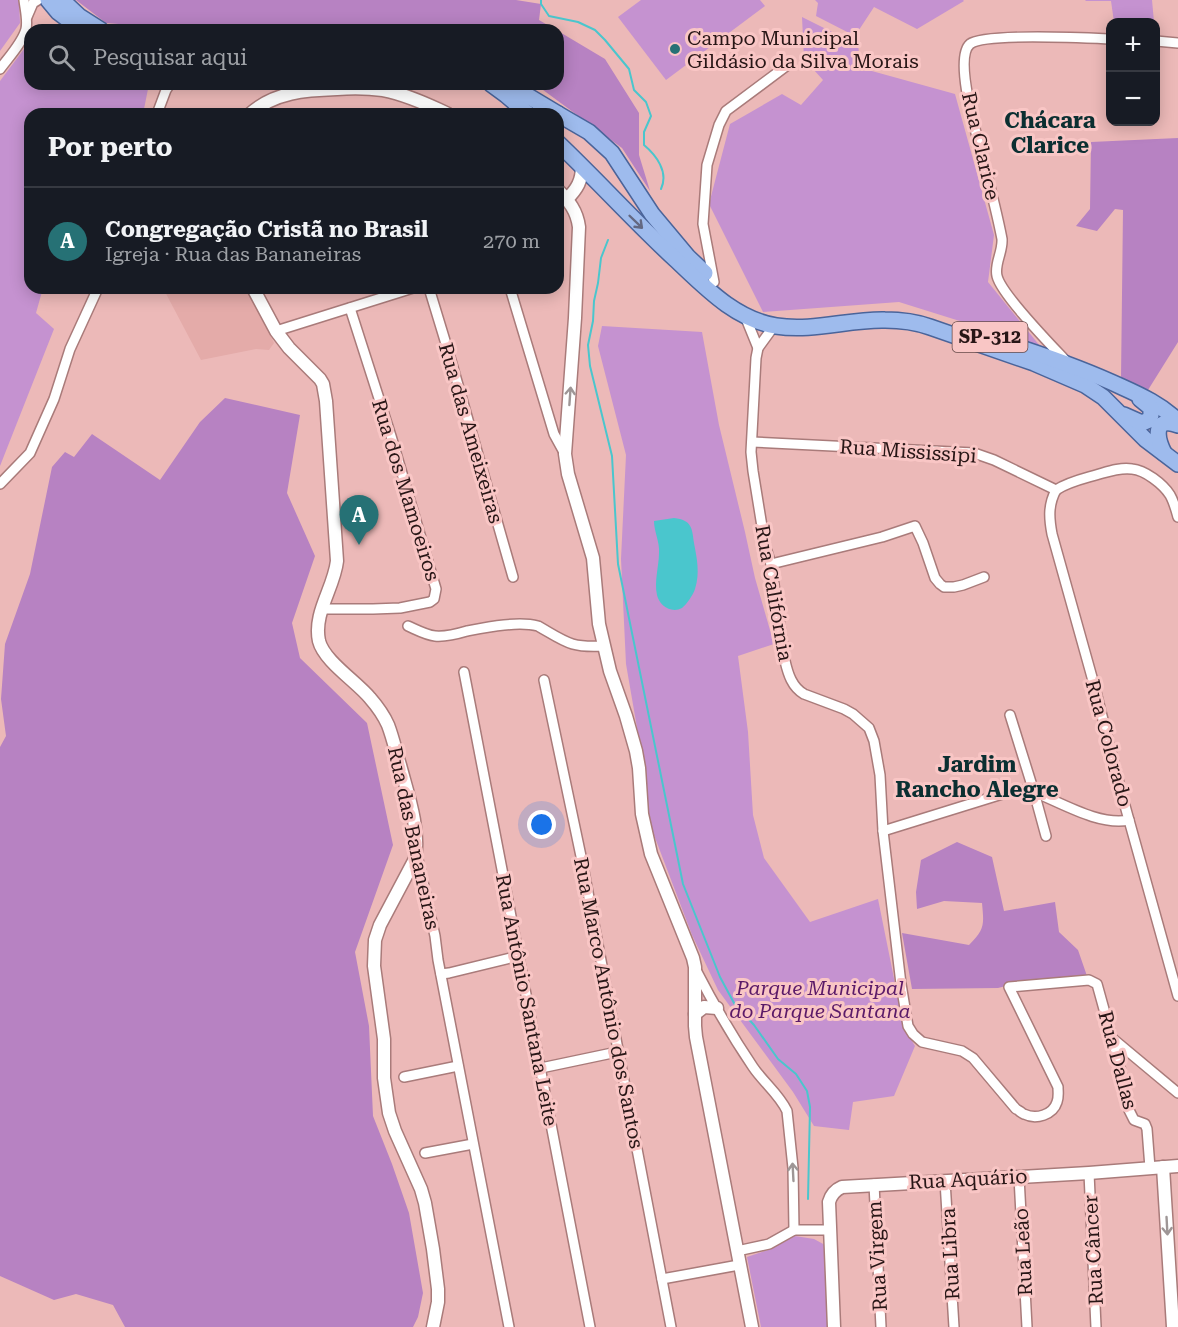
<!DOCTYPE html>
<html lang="pt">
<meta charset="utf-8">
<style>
body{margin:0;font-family:"Roboto Serif",serif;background:#20242c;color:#f1f3f6}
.controls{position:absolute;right:18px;top:18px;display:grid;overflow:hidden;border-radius:12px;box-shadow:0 3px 15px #0003}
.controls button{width:54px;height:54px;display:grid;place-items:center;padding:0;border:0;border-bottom:2px solid #363941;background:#171b24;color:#f1f3f6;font:30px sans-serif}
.you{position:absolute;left:542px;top:825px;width:21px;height:21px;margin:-15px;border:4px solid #fff;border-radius:50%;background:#1a73e8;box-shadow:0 0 0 9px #1a73e833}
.badge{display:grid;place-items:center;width:39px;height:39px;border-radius:50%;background:#267175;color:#fff;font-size:20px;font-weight:700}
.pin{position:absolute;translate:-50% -50px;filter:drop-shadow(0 2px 3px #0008)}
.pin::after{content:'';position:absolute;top:32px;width:21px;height:18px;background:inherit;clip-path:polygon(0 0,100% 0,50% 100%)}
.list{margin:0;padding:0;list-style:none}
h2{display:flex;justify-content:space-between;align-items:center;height:78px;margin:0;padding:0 24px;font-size:26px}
h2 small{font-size:20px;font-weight:400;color:#9ea1a6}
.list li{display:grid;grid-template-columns:39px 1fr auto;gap:18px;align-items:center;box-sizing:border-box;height:108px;padding:0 24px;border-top:2px solid #363941}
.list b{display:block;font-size:22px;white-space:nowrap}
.list p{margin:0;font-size:20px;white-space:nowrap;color:#9ea1a6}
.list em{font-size:20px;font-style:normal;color:#9ea1a6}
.icon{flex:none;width:33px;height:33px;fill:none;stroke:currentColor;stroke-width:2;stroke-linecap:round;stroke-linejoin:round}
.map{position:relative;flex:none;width:1178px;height:1327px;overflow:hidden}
.search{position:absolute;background:#171b24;box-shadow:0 3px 15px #0003;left:24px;top:24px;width:540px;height:66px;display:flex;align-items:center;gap:15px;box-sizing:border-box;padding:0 21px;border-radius:18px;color:#9ea1a6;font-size:22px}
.panel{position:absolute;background:#171b24;box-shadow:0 3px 15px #0003;left:24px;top:108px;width:540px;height:186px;border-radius:18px}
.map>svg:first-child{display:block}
.built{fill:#e4aba9}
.green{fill:#c592d0}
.forest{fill:#b782c2}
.water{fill:#4ac6cd}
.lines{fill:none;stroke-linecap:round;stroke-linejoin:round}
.stream{stroke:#4ac6cd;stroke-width:2}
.minor-casing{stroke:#a97b7a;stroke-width:12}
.tertiary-casing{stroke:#a97b7a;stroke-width:15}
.primary-casing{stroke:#4a649a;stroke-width:18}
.minor{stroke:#fff;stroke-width:9}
.tertiary{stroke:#fff;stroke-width:12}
.primary{stroke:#9ebbed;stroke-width:15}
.oneway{stroke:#636882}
.oneway2{stroke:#9e9696}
.poi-dot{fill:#267175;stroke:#f9c6c5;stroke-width:2}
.labels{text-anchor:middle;stroke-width:6;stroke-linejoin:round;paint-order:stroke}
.shield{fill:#f9c6c5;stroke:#674b4a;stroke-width:1.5}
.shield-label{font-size:18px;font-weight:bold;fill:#281616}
.poi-label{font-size:20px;fill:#281616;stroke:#f9c6c5;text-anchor:start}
.street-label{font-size:20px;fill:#281616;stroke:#f9c6c5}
.park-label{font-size:20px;font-style:italic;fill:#5b1a68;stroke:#f9c6c5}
.quarter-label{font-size:22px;font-weight:bold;fill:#0b2f31;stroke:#f9c6c5}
</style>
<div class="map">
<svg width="1178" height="1327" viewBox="0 0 1178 1327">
<rect width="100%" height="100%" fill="#ecb9b8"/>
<polygon class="built" points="163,288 248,288 274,343 269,350 256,349 201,360"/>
<g class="green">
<polygon points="0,0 19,0 20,23 0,51"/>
<polygon points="641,0 760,0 765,6 666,80 618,17"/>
<polygon points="815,0 963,0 964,1 917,29 874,7 855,36 816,16 818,3"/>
<polygon points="1085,0 1152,0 1154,22 1114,22 1111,1 1086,1"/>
<polygon points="802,17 858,45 861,68 955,94 994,235 988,282 1040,346 899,302 763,312 709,204 730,124 782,94 801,105 823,80 804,59"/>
<polygon points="30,41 30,84 149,84 143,114 30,114 30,288 43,288 36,313 54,329 0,466 0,81"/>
<polygon points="602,326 702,332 719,425 745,532 755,578 774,644 738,656 748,732 753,815 764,858 810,922 878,899 904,1028 915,1046 894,1096 853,1102 849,1130 814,1126 793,1092 718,990 692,935 646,814 640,745 626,664 621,559 626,455 598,346"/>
<polygon points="795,1236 814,1239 825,1245 829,1327 761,1327 747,1257 771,1249"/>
</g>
<g class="forest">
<polygon points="76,0 516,0 541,4 539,20 556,30 376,30 362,27 295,30 191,30 106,23"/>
<polygon points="558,31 605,59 639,113 639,155 650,191 622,148 539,87 532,84 558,84"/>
<polygon points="1178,138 1178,342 1148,390 1121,379 1123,210 1115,209 1097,231 1076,226 1090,209 1091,142"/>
<polygon points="225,398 300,415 287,493 315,556 292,623 300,658 367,723 393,845 355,952 369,1026 373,1116 392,1164 409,1213 423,1293 418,1317 413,1327 125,1327 113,1305 76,1294 54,1300 0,1276 0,747 6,736 1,699 5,644 30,574 52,467 65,452 74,457 92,434 160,480 200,422"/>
<path d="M957 842 992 857 1004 911 1055 902 1059 932 1078 950 1087 976 1018 983 998 988 912 989 902 933 969 945C985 929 984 925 982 903L944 901 917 909 916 892 921 860Z"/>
</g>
<path class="water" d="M674 518C692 520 692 528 694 543 697 559 700 573 695 589 693 595 687 604 682 608 671 614 659 605 657 595 654 581 659 566 659 553 660 542 654 532 654 521Z"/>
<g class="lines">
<g class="stream">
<path d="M541 0V4L549 16 578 22 595 30 605 40 629 69 634 90 646 102 651 116 644 132V145C656 155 669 172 661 189"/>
<polyline points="608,240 601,258 598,283 594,301 593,321 588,345 590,366 612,456 618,564 683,884 720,977 734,1003 754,1025 778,1059 796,1074 807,1091 810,1107 808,1199"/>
</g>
<g class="minor-casing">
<g id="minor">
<polyline points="27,17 33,3 38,0"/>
<polyline points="1156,41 1178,43"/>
<path d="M0 69C8 58 23 42 26 29 28 20 25 9 24 0"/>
<polyline points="157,114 166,90 170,84"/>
<polyline points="714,282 703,224 707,165 719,125 726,111 789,64"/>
<polyline points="429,288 450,357 513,577"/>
<polyline points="510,288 554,434 565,454"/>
<polyline points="745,316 758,348"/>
<path d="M774 326 758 348 756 358 751 452 753 471 765 545 771 564 785 661C788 674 792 687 804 694L844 709 853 714 869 728 874 741 880 775 883 831 901 984 908 1026 913 1034 922 1042 962 1051 973 1058 1016 1109C1017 1109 1023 1114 1024 1114 1036 1120 1053 1115 1057 1102 1059 1097 1058 1092 1058 1087L1009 987 1089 980 1097 984 1120 1067 1129 1110 1134 1120 1145 1124 1147 1129 1150 1168"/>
<polyline points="276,331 413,288"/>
<path d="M1066 361C1051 345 1001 294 997 276 994 264 1003 252 1002 239 997 213 990 186 983 159 978 139 953 59 970 44 984 33 1088 38 1110 39"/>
<polyline points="752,442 974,453 994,460 1056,490"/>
<polyline points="0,484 30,453 54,399 70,349 98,288"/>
<path d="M1056 490C1048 505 1049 518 1052 534L1095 688 1122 795 1178 996"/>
<path d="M1056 490C1068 482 1082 479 1096 475 1107 472 1120 467 1132 469 1145 470 1163 484 1170 495 1174 502 1176 510 1178 517"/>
<polyline points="771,564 882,537 915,526 923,543 935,578 940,584 944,587 954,587 963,585 984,577"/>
<polyline points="322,609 373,609 400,608 430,602 434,599 436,589 391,436 350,308"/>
<path d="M408 626C417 630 426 635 435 636 446 637 457 634 467 631 488 627 518 621 538 626 566 642 570 648 604 646"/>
<polyline points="464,672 590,1327"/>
<polyline points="544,680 582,861 671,1327"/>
<polyline points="1010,715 1034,792 1046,836"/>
<path d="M883 831 1012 791 1024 790 1034 792C1062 803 1099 826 1129 820"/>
<polyline points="417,855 435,936 438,960 509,1327"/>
<path d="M696 970C713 1003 732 1036 753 1067 763 1082 779 1094 787 1111L793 1168 794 1230"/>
<polyline points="441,974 449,973 519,956"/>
<polyline points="1112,1038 1178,1093"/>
<polyline points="541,1068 617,1052"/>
<polyline points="404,1077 458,1066"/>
<polyline points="425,1153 473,1144"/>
<polyline points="1089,1173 1096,1327"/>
<polyline points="1019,1177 1027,1327"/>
<polyline points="945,1181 954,1327"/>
<polyline points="874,1184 881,1327"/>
<polyline points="737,1251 769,1244 794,1230 829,1230"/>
<polyline points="662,1279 739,1265"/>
</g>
</g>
<g class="tertiary-casing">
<g id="tertiary">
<path d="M250 114C274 92 306 90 337 89 352 88 367 88 383 90 405 94 427 104 448 114"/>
<path d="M558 190C569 201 577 211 579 227L575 318 565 454 568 474 593 558 599 624 610 671 626 716 636 751 639 768 642 814 651 854 693 958 695 967V1026L696 1037 752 1327"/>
<path d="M567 199C577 189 582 181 582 166"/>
<path d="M253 288 276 331 289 348 320 379 323 384 326 401 337 561C334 588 313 613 319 641 324 661 357 682 370 698 377 706 384 716 388 725 393 738 396 752 400 765 408 795 420 828 415 859L380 925 375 940 374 966 384 1039V1078L389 1113 395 1131 421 1189 425 1203 433 1249 438 1289V1302L433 1327"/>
<polyline points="695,1014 704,1007 717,1008"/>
<polyline points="1163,1167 1173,1327"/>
<path d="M834 1327 829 1202C831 1195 835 1190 842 1187L1089 1173 1178 1166"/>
</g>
</g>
<g class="primary-casing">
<g id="primary">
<polyline points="48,0 58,12 74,24"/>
<polyline points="62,0 79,16 101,30"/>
<polyline points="491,84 506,95 528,114"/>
<polyline points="508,84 558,114"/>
<polyline points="558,114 589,132 612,153 652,214 688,257 705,273"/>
<path d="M558 143C598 181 634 221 675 259 704 286 734 319 776 326 813 332 849 319 885 320 901 320 916 322 930 327L1034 363 1085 385 1103 397 1145 439 1178 464"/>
<path d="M1024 349C1057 360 1090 372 1122 387 1142 396 1161 405 1178 421"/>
<polyline points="1124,415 1142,423 1149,420 1151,415 1151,408 1140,399"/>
<path d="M1164 453C1156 437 1153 416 1178 425"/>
</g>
</g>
<use href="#minor" class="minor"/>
<use href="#tertiary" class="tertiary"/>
<use href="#primary" class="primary"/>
</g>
<defs><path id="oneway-shaft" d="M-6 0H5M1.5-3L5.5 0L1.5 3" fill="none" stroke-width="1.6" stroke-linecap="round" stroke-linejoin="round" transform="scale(1.5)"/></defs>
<use class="oneway" href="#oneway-shaft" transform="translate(636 222) rotate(44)"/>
<g class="oneway2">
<use href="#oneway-shaft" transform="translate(570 396) rotate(-86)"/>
<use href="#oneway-shaft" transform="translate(793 1172) rotate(-93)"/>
<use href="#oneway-shaft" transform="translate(1167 1226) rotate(87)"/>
</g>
<circle class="poi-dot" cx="675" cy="49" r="6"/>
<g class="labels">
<rect class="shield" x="952.5" y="322" width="75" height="30" rx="4.5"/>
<g class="shield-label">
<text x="990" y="343">SP-312</text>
</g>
<g class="poi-label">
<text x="687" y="45">Campo Municipal<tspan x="687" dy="23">Gildásio da Silva Morais</tspan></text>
</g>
<g class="street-label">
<text transform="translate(981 146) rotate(77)" y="7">Rua Clarice</text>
<text transform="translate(471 433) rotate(74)" y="7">Rua das Ameixeiras</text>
<text transform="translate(908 451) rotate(4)" y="7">Rua Mississípi</text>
<text transform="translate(406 490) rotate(73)" y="7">Rua dos Mamoeiros</text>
<text transform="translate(774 593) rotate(80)" y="7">Rua Califórnia</text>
<text transform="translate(1109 743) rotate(75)" y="7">Rua Colorado</text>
<text transform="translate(414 838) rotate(78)" y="7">Rua das Bananeiras</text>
<text transform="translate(527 1000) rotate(79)" y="7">Rua Antônio Santana Leite</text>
<text transform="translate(609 1003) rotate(79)" y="7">Rua Marco Antônio dos Santos</text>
<text transform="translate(1118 1060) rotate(75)" y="7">Rua Dallas</text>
<text transform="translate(968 1179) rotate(-3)" y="7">Rua Aquário</text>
<text transform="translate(1093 1250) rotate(-93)" y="7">Rua Câncer</text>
<text transform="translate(1023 1252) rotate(-93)" y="7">Rua Leão</text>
<text transform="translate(950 1254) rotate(-93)" y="7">Rua Libra</text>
<text transform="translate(877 1256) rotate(-93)" y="7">Rua Virgem</text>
</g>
<g class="park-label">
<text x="820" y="995">Parque Municipal<tspan x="820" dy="23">do Parque Santana</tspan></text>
</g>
<g class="quarter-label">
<text x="1050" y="128">Chácara<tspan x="1050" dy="25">Clarice</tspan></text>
<text x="977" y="772">Jardim<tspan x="977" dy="25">Rancho Alegre</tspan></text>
</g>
</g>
</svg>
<div class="controls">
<button>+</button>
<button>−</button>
</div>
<div class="you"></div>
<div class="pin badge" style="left:359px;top:545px">A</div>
<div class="search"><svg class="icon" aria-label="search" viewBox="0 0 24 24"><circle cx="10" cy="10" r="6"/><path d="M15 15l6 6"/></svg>Pesquisar aqui</div>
<section class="panel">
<h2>Por perto<small></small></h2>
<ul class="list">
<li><span class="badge">A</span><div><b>Congregação Cristã no Brasil</b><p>Igreja · Rua das Bananeiras</p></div><em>270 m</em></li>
</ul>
</section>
</div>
